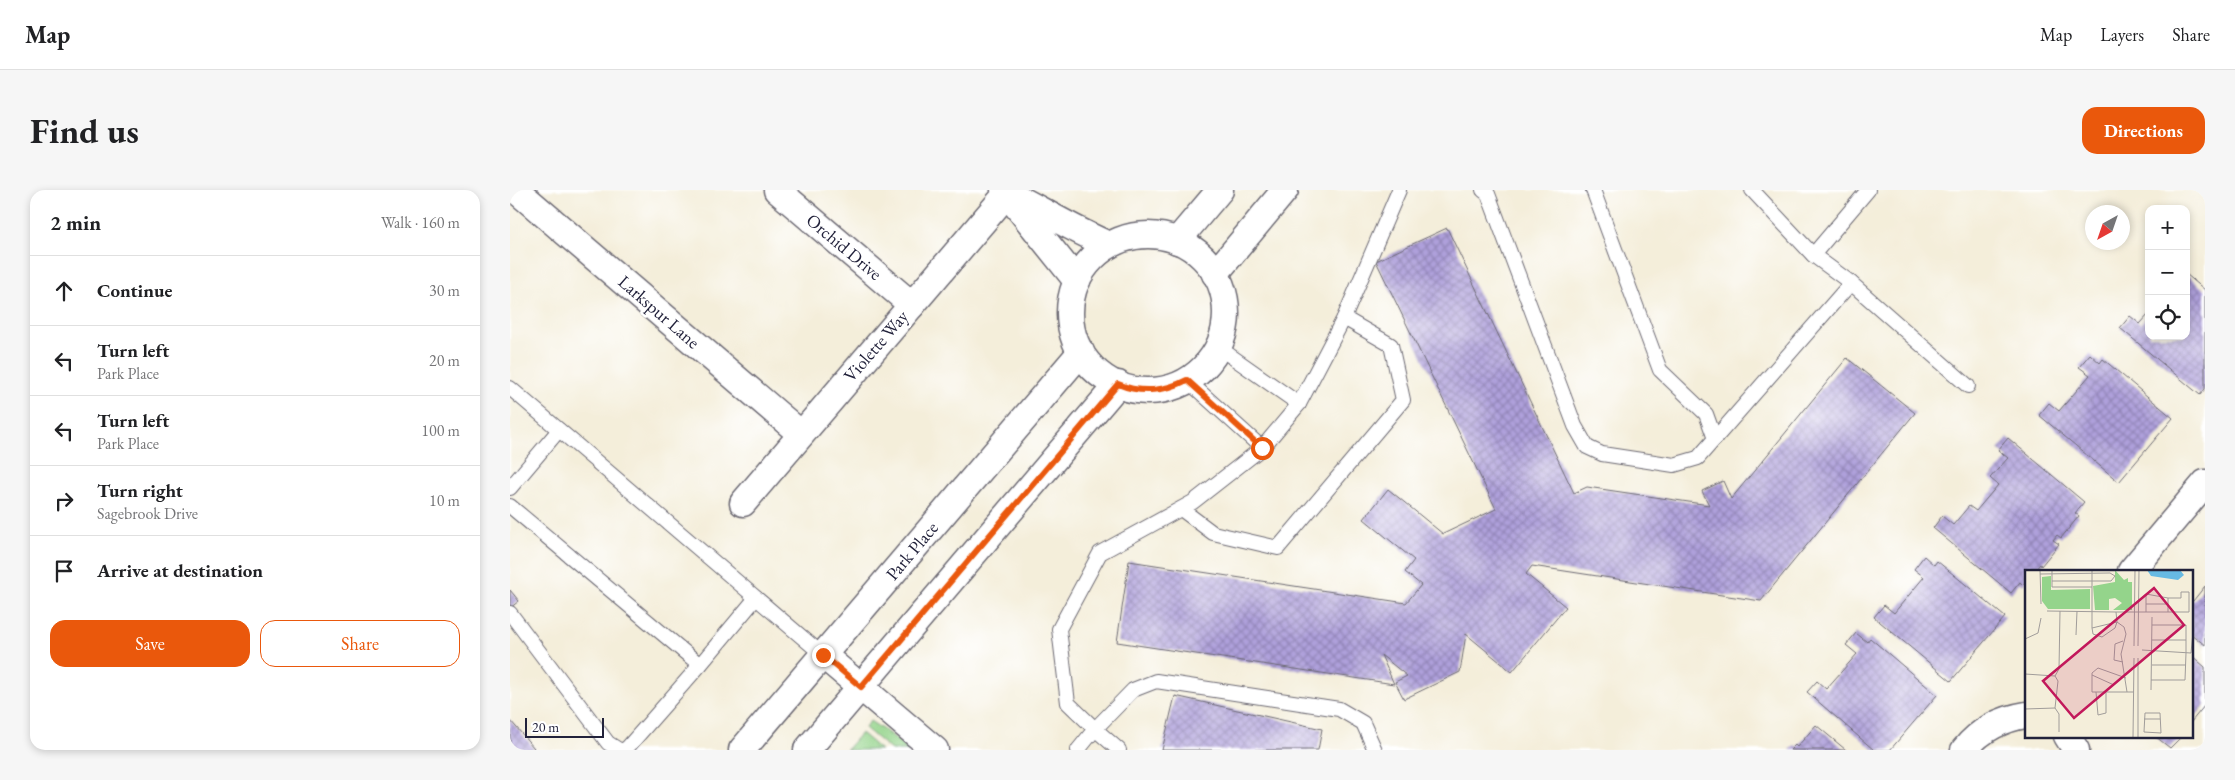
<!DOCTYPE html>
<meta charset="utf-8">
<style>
body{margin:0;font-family:"EB Garamond",serif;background:#f6f6f6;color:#202124}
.controls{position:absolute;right:15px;top:15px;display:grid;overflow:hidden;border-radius:10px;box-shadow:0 2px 8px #0003}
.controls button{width:45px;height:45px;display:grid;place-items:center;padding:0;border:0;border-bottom:1px solid #e0e0e0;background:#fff;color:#202124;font:25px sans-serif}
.compass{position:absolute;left:1575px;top:15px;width:45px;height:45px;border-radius:50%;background:#fff;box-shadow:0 2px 8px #0003;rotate:220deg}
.scale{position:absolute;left:15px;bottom:12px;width:79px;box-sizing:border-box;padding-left:5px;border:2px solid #22223b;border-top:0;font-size:14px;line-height:18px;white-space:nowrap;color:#22223b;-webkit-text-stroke:4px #fff;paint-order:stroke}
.stop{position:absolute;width:15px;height:15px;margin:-11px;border:4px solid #ea580c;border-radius:50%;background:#fff}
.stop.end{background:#ea580c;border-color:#fff;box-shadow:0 1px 5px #0008}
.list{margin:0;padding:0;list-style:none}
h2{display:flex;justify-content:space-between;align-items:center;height:65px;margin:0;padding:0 20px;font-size:21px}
h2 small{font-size:16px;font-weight:400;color:#757577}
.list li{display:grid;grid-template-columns:32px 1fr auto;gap:15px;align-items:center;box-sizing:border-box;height:70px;padding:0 20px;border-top:1px solid #e0e0e0}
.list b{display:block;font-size:19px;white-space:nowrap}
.list p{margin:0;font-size:16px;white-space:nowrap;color:#757577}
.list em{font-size:16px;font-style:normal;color:#757577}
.actions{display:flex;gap:10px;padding:15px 20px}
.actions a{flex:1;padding:11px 0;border:1px solid #ea580c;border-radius:15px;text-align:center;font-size:18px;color:#ea580c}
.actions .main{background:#ea580c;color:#fff}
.icon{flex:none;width:28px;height:28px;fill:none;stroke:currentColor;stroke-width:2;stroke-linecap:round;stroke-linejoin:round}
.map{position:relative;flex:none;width:1695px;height:560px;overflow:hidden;border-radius:15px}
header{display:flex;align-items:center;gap:30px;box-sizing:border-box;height:70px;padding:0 25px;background:#fff;border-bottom:1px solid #e0e0e0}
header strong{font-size:24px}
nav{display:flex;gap:28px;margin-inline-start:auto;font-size:18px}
.intro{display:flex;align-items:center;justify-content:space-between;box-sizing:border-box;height:120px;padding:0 30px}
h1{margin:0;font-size:35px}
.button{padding:12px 22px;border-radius:15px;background:#ea580c;color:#fff;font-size:18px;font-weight:700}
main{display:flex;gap:30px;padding:0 30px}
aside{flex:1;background:#fff;border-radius:15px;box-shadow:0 2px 8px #0003}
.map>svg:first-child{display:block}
.grass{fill:url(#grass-tufts);stroke:#5b7b63}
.building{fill:url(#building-cross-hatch)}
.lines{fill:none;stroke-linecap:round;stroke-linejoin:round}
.lane-casing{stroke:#6c6973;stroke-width:16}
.street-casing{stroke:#6c6973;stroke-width:29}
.lane{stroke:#fff;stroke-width:14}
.street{stroke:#fff;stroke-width:26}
.route{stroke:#ea580c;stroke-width:6}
.labels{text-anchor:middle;stroke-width:5;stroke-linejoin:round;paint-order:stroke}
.street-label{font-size:18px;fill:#22223b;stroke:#fff}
.inset-road{fill:none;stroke:#a09c9a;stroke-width:1}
.view{fill:#c2185b;fill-opacity:0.15;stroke:#c2185b;stroke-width:2.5}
.inset-edge{fill:none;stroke:#22223b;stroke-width:2.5}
</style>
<header>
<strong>Map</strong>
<nav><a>Map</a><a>Layers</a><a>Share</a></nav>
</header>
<div class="intro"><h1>Find us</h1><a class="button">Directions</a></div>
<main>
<aside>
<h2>2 min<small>Walk · 160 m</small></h2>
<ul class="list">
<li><svg class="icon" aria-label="ahead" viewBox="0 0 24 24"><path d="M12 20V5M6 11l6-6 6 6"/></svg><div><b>Continue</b></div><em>30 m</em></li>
<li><svg class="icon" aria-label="left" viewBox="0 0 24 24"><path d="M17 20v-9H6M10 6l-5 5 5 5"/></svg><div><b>Turn left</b><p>Park Place</p></div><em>20 m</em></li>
<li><svg class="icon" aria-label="left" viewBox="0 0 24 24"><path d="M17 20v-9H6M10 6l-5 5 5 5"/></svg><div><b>Turn left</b><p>Park Place</p></div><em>100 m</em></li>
<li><svg class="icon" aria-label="right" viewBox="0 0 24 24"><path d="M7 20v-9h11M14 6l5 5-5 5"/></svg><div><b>Turn right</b><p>Sagebrook Drive</p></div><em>10 m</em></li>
<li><svg class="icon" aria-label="arrive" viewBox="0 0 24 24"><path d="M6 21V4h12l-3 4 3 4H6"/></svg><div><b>Arrive at destination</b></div></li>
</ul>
<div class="actions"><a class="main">Save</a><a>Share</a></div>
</aside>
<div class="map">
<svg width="1695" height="560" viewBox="0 0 1695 560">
<defs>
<pattern id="grass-tufts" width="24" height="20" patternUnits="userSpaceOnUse" patternTransform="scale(1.25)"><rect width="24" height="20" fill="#94d48b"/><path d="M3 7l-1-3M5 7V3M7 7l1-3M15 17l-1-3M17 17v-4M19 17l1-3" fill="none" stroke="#7fb679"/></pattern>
<pattern id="building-cross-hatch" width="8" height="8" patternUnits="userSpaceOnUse" patternTransform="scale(1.25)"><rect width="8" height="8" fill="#afa0db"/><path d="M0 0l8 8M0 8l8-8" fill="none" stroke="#8e82b3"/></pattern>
</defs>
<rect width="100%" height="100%" fill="#fff"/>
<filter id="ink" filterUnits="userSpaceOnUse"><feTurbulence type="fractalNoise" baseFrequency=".02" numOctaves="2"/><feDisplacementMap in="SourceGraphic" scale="10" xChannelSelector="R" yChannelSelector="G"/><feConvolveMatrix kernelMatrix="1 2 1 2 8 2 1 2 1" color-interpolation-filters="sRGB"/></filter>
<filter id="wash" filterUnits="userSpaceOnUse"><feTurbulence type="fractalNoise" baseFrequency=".0096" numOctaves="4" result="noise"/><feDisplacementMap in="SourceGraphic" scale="20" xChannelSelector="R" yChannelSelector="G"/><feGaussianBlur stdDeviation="1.12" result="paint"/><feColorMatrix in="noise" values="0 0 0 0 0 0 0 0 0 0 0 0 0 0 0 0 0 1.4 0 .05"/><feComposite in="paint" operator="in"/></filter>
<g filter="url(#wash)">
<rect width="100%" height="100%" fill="#f4eeda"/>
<g class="grass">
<polygon points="360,531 381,545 399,560 381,560 355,538"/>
<polygon points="351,543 371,560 336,560"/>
</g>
<g id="blocks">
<g class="building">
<polygon points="937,38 1064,303 1077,297 1199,315 1192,301 1213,291 1221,309 1337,168 1405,223 1251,411 1022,376 1016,384 1056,417 1002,482 956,444 950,482 894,509 885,492 897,486 871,465 884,494 607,452 619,371 896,413 911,395 895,382 904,370 854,329 878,299 933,344 986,319 866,71"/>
<polygon points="1676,84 1695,100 1695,199 1690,205 1610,138 1620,126 1630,134 1639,124 1639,146 1676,146"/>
<polygon points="1580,164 1590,173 1593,169 1663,228 1609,292 1529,225 1539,213 1549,221 1580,185 1569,177"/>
<polygon points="1498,248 1574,312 1565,323 1569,326 1551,348 1547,345 1543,350 1549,354 1531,376 1530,374 1524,381 1516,381 1516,390 1513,395 1510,392 1501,403 1423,338 1432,326 1443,335 1459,316 1466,321 1488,295 1480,288 1498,268 1488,260"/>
<polygon points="1414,366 1424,375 1427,371 1495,427 1441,491 1364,427 1374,415 1384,423 1414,387 1404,379"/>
<polygon points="1695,396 1695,455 1681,444 1681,409 1683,411"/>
<polygon points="0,400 9,411 0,418"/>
<polygon points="1346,443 1357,452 1360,448 1427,505 1380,560 1364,560 1297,502 1307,491 1316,499 1347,464 1336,455"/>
<polygon points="1681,465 1695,477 1695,515 1681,532"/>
<polygon points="665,506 812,539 808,560 652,560"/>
<polygon points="0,530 24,558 22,560 0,560"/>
<polygon points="1306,535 1336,560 1280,560 1285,555 1287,557"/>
<polygon points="1645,546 1672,546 1660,558"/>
</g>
</g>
</g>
<g filter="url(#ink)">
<use href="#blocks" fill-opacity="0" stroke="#6c6973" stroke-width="1"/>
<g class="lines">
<g class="lane-casing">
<g id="lane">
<polyline points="973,0 978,4 1065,236 1077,257 1092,264 1164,275 1188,268 1341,93 1303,65 1242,0"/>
<polyline points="1083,0 1150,180 1196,224 1205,249"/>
<polyline points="1303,65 1358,0"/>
<polyline points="1341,93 1458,196"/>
<polyline points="708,157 789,214"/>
<polyline points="677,190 752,258"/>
<polyline points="0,198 313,465"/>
<polyline points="0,298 49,240"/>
<polyline points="0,316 190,475 246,408"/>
<polyline points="671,319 703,343 768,358 893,210 881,155 834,128"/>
<polyline points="0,423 98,553 109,560"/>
<polyline points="113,560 117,558 190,475"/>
<polyline points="568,560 585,539 558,513 549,439 590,363 683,312 752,258 789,214 834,128 889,0"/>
<polyline points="609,560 585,539 623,500 646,491 829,519 853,533 865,560"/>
</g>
</g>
<g class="street-casing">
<g id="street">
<polyline points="6,0 291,244"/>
<polyline points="267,0 402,115"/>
<polyline points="494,0 567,91"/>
<path d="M502 5C535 22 566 41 599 55"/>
<circle cx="638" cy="123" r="78"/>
<polyline points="667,51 710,0"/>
<polyline points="705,84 775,0"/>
<polyline points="233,313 500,0"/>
<polyline points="1621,381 1695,293"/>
<polyline points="313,465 425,560"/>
<polyline points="1557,546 1566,560"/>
<polyline points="232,560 571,162"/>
<polyline points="297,560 608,194"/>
<path d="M1454 560C1470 540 1491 529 1516 525"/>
</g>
</g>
<use href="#lane" class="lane"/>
<use href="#street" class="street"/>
</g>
</g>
<g class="lines" filter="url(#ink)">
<path class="route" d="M313 465 351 497 608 194C631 204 656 201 677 190L752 258"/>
</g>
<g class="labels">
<g class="street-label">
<text transform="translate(334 57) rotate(40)" y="6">Orchid Drive</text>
<text transform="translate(149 122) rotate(41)" y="6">Larkspur Lane</text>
<text transform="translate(366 156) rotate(-49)" y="6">Violette Way</text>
<text transform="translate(402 361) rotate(-50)" y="6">Park Place</text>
</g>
</g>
<g transform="translate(1515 380)">
<rect width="168" height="168" fill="#f4eeda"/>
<path d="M90 0 99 10 103 8V12H107V40H88L97 33 90 28 84 29V40H70L68 16 90 12ZM26 6V20L65 19V39H23L17 31V7Z" fill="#94d48b"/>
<path d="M122 0H155L159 5 153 10 126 6Z" fill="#67bae3"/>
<path class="inset-road" d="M15 0 16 34M27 0V17H67M15 4 85 3 90 6 86 11H27M121 34V24L143 28M22 41 91 42H164V22H156V28H143V42M91 42 92 52 99 57 101 64 96 84 102 122H109M121 42V34H143M67 58 68 64 77 67 90 58 92 52 67 58V0M51 65 52 41M0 69 13 63 16 48M127 70H161M109 76 110 0M113 76 114 0M117 80 166 83 168 62M98 92 89 90 90 74 98 71M127 95H161M0 104 30 106M67 105 89 115 95 108M30 106 34 99 35 41M30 106 33 111 30 138M101 108 73 98 67 103V122H102M126 110H160L161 83V55H127M126 120 127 47M71 122 73 145 81 143V123M30 138 34 144V162M0 139 30 138M120 143H135L136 163 119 162ZM119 149H135M108 167 109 88M113 167V88"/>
<path class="view" d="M129 18 159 55 49 148 18 111Z"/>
<rect width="168" height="168" class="inset-edge"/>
</g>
</svg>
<div class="controls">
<button>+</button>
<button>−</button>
<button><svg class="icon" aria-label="locate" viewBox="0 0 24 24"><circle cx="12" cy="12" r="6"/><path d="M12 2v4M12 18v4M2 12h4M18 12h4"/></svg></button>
</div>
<svg class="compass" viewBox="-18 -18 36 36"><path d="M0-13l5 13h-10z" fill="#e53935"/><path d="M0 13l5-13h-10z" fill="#757577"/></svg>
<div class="scale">20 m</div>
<div class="stop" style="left:752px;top:258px"></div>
<div class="stop end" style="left:313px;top:465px"></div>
</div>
</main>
